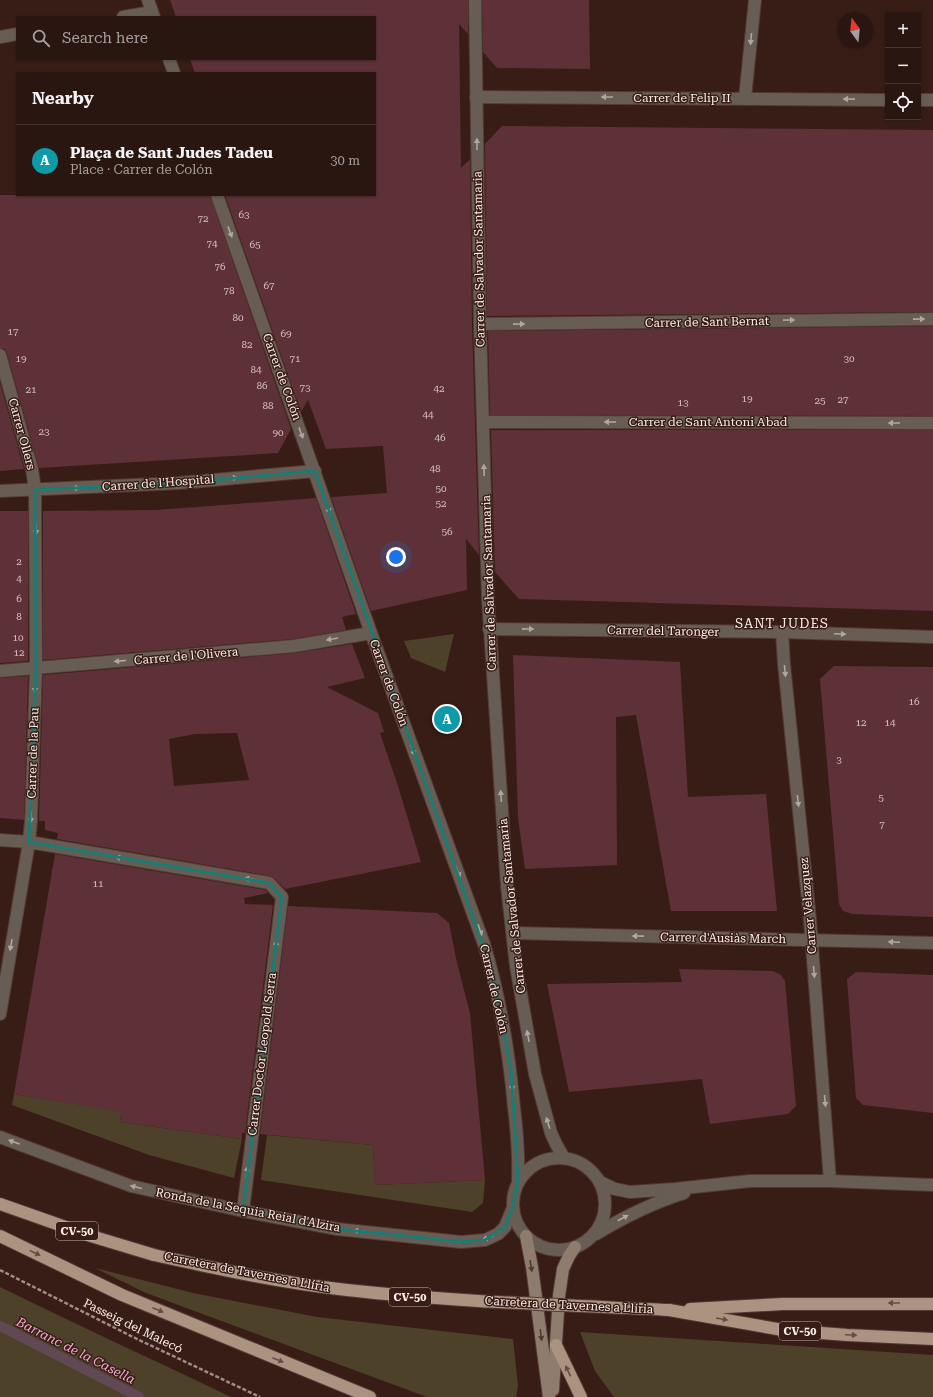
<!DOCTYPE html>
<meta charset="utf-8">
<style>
body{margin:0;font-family:"Roboto Serif",serif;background:#321f19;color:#f1f3f6}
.controls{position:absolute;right:12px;top:12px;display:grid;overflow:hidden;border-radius:0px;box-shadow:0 1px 3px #0004}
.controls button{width:36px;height:36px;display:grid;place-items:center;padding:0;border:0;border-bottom:1px solid #463530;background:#2a1610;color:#f1f3f6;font:20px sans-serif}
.compass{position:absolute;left:837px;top:12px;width:36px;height:36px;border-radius:50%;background:#2a1610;box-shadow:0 1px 3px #0004;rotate:345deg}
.you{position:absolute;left:396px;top:557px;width:14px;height:14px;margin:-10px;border:3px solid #fff;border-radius:50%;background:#1a73e8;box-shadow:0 0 0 6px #1a73e833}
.badge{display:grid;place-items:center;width:26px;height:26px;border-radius:50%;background:#ea580c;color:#fff;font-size:13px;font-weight:700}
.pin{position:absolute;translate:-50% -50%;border:2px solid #fff;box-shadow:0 1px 4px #0006}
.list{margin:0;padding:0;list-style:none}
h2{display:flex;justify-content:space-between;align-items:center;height:52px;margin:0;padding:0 16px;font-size:17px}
h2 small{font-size:13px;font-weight:400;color:#a59f9f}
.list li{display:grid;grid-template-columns:26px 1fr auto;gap:12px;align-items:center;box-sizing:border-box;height:72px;padding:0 16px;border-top:1px solid #463530}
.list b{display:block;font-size:15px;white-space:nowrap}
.list p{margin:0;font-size:13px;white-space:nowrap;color:#a59f9f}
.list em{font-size:13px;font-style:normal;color:#a59f9f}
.icon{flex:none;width:22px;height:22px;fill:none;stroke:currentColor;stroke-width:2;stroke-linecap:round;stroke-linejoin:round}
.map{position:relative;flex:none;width:933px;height:1397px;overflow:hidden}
.search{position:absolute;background:#2a1610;box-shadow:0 1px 3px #0004;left:16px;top:16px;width:360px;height:44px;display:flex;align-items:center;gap:10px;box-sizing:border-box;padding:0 14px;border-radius:0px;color:#a59f9f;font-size:15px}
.panel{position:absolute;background:#2a1610;box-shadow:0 1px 3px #0004;left:16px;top:72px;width:360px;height:124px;border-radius:0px}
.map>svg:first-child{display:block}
.green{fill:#4e4129}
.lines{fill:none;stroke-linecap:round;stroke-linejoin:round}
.stream{stroke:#624854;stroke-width:10}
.building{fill:#5d3137;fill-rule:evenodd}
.street-casing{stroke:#543a34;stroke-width:14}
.secondary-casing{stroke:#543a34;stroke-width:14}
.primary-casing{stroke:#543a34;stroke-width:14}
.path{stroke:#a08b85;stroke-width:2.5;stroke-dasharray:4 2;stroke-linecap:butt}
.street{stroke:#685d54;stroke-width:12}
.secondary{stroke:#8e7c6e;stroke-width:12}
.primary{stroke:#ab9382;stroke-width:12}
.primary-bridge-casing{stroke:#543a34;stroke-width:14;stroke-linecap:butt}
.primary-bridge{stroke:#ab9382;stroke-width:12}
.oneway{fill:#b2a69f}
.oneway2{fill:#664c41}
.oneway3{fill:#523a30}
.marked{fill:none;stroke:#1b7c74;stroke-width:3;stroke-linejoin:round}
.labels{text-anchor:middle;stroke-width:3;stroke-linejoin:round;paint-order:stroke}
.number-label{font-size:10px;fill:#d5bfbd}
.shield{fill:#381d16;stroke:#c2afaa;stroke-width:1}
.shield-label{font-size:11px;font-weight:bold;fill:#fdeeea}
.street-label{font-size:12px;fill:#fdeeea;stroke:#381d16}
.neighbourhood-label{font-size:13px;letter-spacing:1px;fill:#fdeeea;stroke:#381d16}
.water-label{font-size:13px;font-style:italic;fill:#f4accf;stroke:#381d16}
</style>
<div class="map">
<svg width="933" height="1397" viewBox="0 0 933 1397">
<rect width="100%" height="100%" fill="#381d16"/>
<g class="green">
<polygon points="454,634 445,672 411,658 404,641"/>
<polygon points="134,1010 120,1122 242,1139 234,1178 149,1155 12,1105 14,1094 113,1110"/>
<polygon points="267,1135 373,1145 375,1185 485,1180 483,1203 472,1212 261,1180"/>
<polygon points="95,1268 193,1293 317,1317 513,1339 518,1386 516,1397 427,1397 146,1293"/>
<path d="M0 1287C77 1325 154 1360 231 1397H0Z"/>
<polygon points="580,1332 933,1355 933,1397 614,1397 595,1371"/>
</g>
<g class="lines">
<polyline class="stream" points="0,1326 139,1397"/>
</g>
<g class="building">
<polygon points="170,0 468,0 468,34 459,24 461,168 470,159 472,324 479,555 466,539 467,590 371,611 331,497 387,493 383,446 326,449 308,400 301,412 225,195 375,195 375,73 195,73 190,59 375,59 375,17 176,17"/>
<polygon points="482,0 589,0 590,69 497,68 483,52"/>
<polygon points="502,126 933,130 933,312 487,316 485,144"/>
<polygon points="0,195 210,195 291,429 278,453 39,468 7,353 5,349 0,348"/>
<polygon points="933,326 933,416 490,415 488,331"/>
<polygon points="0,383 24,469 0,471"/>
<polygon points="491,430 933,430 933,611 519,599 495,572"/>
<polygon points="316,498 356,614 342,617 346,630 293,639 43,660 43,511 156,510"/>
<polygon points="0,511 28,511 28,661 0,663"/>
<path d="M352 644 365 678 327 687 378 713 384 732 380 733 398 786 421 862 285 889 274 878 270 876 57 839 58 833 45 830V821H39L43 675 295 653ZM237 733 249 780 174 786 169 739 195 734Z"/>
<polygon points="513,655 680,662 688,797 766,794 777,911 671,911 636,715 616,717 617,865 525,869 518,818"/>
<polygon points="834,666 933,667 933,917 852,914 843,911 839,904 820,679"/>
<polygon points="28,676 24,820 0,818 0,678"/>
<polygon points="55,854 265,890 268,893 244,898 245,904 273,905 245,1133 242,1133 242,1139 120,1122 121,1112 14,1094"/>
<polygon points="288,906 437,913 449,923 457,963 470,1013 485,1180 375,1185 373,1145 260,1134"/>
<polygon points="679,969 773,971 781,975 785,981 796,1106 788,1114 710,1124 702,1079 569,1092 547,984 682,982"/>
<polygon points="856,972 933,975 933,1113 863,1105 856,1098 847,979"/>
</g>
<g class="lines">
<g class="street-casing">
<g id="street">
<polyline points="148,0 154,17"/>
<polyline points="475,0 480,324 488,599 507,886 516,966 535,1074 551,1133 556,1144 564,1158"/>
<polyline points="123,17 152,12"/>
<polyline points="0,37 17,34"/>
<polyline points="169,59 174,73"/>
<polyline points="476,97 888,100"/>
<polyline points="745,98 755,0"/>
<polyline points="918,100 933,100"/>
<path d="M217 195 371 633 484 944C500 997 509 1052 514 1107 517 1132 519 1156 518 1180"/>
<polyline points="480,324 933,319"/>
<polyline points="0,355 32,469 35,490 36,668 31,821 29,842 0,1014"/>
<polyline points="483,422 933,423"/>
<polyline points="0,491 179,483 315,471"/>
<polyline points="489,629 782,632 933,637"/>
<polyline points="782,632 784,664 810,920 830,1181"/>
<polyline points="0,671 294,646 371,633"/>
<polyline points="0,840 29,842 269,883 282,897 243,1211"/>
<polyline points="513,933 933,943"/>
<polyline points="0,1137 131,1186 243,1211 337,1229 461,1242 485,1240 498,1234 505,1227 512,1210"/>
<circle cx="559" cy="1204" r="46"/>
<polyline points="600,1182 615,1189 630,1192 675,1189 750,1181 830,1181 933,1185"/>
<path d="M596 1234C624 1217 652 1203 684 1193"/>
</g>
</g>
<g class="secondary-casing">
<g id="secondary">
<polyline points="526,1236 532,1267 549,1397"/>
<polyline points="553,1390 559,1296 563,1269 569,1256 575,1247"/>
</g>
</g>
<g class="primary-casing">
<g id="primary">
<polyline points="0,1204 91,1236 154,1255"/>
<polyline points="0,1236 122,1295 370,1397"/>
<polyline points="690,1309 783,1304 933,1304"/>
<polyline points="669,1310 783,1330 847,1335 933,1339"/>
<polyline points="556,1345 581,1397"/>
</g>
</g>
<polyline class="path" points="0,1270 137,1339 260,1397"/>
<use href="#street" class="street"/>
<use href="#secondary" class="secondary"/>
<use href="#primary" class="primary"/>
<g class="primary-bridge-casing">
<path id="primary-bridge" d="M154 1255C218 1269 282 1283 347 1290 454 1302 562 1305 669 1310"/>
</g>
<use href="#primary-bridge" class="primary-bridge"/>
</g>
<defs><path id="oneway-solid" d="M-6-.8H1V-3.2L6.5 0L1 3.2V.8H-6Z"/></defs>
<g class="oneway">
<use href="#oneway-solid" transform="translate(751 39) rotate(95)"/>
<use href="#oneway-solid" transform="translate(607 97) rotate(-180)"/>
<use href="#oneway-solid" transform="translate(849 99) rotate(-179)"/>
<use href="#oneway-solid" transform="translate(477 144) rotate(-91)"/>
<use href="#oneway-solid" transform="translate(230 232) rotate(70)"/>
<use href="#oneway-solid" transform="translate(919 319) rotate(-1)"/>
<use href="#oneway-solid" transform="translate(789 320) rotate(-1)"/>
<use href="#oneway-solid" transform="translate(519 324) rotate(-1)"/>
<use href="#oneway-solid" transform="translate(610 422) rotate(-180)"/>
<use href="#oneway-solid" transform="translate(894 423) rotate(-180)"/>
<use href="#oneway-solid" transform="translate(301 433) rotate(70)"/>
<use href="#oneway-solid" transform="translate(484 470) rotate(-92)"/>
<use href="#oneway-solid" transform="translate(232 478) rotate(-5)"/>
<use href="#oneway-solid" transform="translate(74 488) rotate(-3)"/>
<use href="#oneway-solid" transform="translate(328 508) rotate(71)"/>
<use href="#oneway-solid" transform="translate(36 529) rotate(90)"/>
<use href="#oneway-solid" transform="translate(528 629) rotate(1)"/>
<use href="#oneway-solid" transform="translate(840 634) rotate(2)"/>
<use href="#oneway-solid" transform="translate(332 639) rotate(170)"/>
<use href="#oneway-solid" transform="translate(120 661) rotate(175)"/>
<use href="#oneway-solid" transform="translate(785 671) rotate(84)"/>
<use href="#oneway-solid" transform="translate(35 687) rotate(92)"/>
<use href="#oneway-solid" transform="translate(413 750) rotate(70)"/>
<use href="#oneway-solid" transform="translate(501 796) rotate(-94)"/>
<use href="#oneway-solid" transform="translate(798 801) rotate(84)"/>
<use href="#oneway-solid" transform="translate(31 817) rotate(93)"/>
<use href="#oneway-solid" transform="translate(121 858) rotate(-170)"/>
<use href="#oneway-solid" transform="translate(458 872) rotate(70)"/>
<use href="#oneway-solid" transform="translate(250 879) rotate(-170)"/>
<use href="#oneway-solid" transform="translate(480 930) rotate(71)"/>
<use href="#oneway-solid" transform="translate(638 936) rotate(-179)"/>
<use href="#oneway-solid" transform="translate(894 942) rotate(-178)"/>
<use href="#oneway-solid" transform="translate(11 945) rotate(100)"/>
<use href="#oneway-solid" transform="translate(276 946) rotate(-83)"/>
<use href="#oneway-solid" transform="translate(814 972) rotate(85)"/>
<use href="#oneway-solid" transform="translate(528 1036) rotate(-101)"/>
<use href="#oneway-solid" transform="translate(512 1085) rotate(85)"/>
<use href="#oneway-solid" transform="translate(825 1101) rotate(85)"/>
<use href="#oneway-solid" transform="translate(548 1123) rotate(-107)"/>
<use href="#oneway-solid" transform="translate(14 1142) rotate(-160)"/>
<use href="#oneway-solid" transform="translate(247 1172) rotate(-83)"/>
<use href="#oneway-solid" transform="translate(136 1187) rotate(-166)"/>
<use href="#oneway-solid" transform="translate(623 1218) rotate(-28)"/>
<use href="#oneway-solid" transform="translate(359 1231) rotate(-174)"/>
<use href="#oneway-solid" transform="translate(488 1238) rotate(161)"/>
</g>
<g class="oneway2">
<use href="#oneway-solid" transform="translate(35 1253) rotate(26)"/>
<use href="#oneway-solid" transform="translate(894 1303) rotate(-180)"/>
<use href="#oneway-solid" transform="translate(158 1310) rotate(22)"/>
<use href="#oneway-solid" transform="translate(722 1319) rotate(10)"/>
<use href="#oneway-solid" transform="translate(851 1335) rotate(3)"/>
<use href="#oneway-solid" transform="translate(278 1360) rotate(22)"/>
<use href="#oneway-solid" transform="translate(568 1371) rotate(-115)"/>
</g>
<g class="oneway3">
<use href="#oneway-solid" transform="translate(531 1266) rotate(80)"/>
<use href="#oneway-solid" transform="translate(541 1335) rotate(82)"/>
</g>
<path class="marked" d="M315 471 494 977 511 1069 518 1180 512 1210 505 1227 485 1240 461 1242 337 1229 243 1211 282 897 269 883 29 842 36 668 35 490 179 483Z"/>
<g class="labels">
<g class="number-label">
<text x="244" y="218">63</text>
<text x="203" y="222">72</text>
<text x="212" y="247">74</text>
<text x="255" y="248">65</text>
<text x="220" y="270">76</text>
<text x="269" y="289">67</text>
<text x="229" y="294">78</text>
<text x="238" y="321">80</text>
<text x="13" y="335">17</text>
<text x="286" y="337">69</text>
<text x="247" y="348">82</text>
<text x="21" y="362">19</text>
<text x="295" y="362">71</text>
<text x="849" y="362">30</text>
<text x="256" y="373">84</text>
<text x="262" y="389">86</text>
<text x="305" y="391">73</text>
<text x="439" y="392">42</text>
<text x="31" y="393">21</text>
<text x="747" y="402">19</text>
<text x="843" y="403">27</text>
<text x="820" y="404">25</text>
<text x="683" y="406">13</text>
<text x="268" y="409">88</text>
<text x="428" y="418">44</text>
<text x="44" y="435">23</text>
<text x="278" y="436">90</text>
<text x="440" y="441">46</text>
<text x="435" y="472">48</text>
<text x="441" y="492">50</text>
<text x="441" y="507">52</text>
<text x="447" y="535">56</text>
<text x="19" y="565">2</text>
<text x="19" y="582">4</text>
<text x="19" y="602">6</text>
<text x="19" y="620">8</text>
<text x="18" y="641">10</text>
<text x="19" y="656">12</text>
<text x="914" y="705">16</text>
<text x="861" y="726">12</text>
<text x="890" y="726">14</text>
<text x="839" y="763">3</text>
<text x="881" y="801">5</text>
<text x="882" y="828">7</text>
<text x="98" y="887">11</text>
</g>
<g class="shield">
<rect x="56" y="1222" width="42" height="18" rx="3"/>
<rect x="389" y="1288" width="42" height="18" rx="3"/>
<rect x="779" y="1322" width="42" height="18" rx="3"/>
</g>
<g class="shield-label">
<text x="77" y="1235">CV-50</text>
<text x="410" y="1301">CV-50</text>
<text x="800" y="1335">CV-50</text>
</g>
<g class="street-label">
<text x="682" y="102">Carrer de Felip II</text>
<text transform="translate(479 259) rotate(-91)" y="4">Carrer de Salvador Santamaria</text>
<text transform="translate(707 322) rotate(-1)" y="4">Carrer de Sant Bernat</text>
<text transform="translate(282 377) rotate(70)" y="4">Carrer de Colón</text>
<text x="708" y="426">Carrer de Sant Antoni Abad</text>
<text transform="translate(22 434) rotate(75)" y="4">Carrer Ollers</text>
<text transform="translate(158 483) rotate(-4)" y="4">Carrer de l'Hospital</text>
<text transform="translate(489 583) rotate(-92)" y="4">Carrer de Salvador Santamaria</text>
<text transform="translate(663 631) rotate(1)" y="4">Carrer del Taronger</text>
<text transform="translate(186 656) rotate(-5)" y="4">Carrer de l'Olivera</text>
<text transform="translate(389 683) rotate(70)" y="4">Carrer de Colón</text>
<text transform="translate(33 753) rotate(-88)" y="4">Carrer de la Pau</text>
<text transform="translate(512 906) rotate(-96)" y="4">Carrer de Salvador Santamaria</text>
<text transform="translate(808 906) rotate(-95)" y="4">Carrer Velazquez</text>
<text transform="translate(723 938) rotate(1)" y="4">Carrer d'Ausiàs March</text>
<text transform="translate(494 989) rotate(77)" y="4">Carrer de Colón</text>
<text transform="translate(262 1054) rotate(-83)" y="4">Carrer Doctor Leopold Serra</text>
<text transform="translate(248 1210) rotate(11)" y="4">Ronda de la Sequia Reial d'Alzira</text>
<text transform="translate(247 1272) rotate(11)" y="4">Carretera de Tavernes a Llíria</text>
<text transform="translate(569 1305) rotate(3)" y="4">Carretera de Tavernes a Llíria</text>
<text transform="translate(133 1326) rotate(26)" y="4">Passeig del Malecó</text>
</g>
<g class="neighbourhood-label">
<text x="782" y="628">SANT JUDES</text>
</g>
<g class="water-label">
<text transform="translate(76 1350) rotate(27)" y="5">Barranc de la Casella</text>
</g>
</g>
</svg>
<div class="controls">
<button>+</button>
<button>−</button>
<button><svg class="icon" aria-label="locate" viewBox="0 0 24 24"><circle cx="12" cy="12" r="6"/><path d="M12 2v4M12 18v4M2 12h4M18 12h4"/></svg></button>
</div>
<svg class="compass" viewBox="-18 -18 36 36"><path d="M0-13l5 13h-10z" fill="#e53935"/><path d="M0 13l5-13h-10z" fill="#a59f9f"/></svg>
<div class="you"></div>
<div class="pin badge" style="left:447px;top:719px;background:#0f9aa8">A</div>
<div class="search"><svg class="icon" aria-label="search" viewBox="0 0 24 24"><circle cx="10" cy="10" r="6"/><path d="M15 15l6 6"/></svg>Search here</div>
<section class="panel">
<h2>Nearby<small></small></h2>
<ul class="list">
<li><span class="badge" style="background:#0f9aa8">A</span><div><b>Plaça de Sant Judes Tadeu</b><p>Place · Carrer de Colón</p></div><em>30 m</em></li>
</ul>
</section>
</div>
